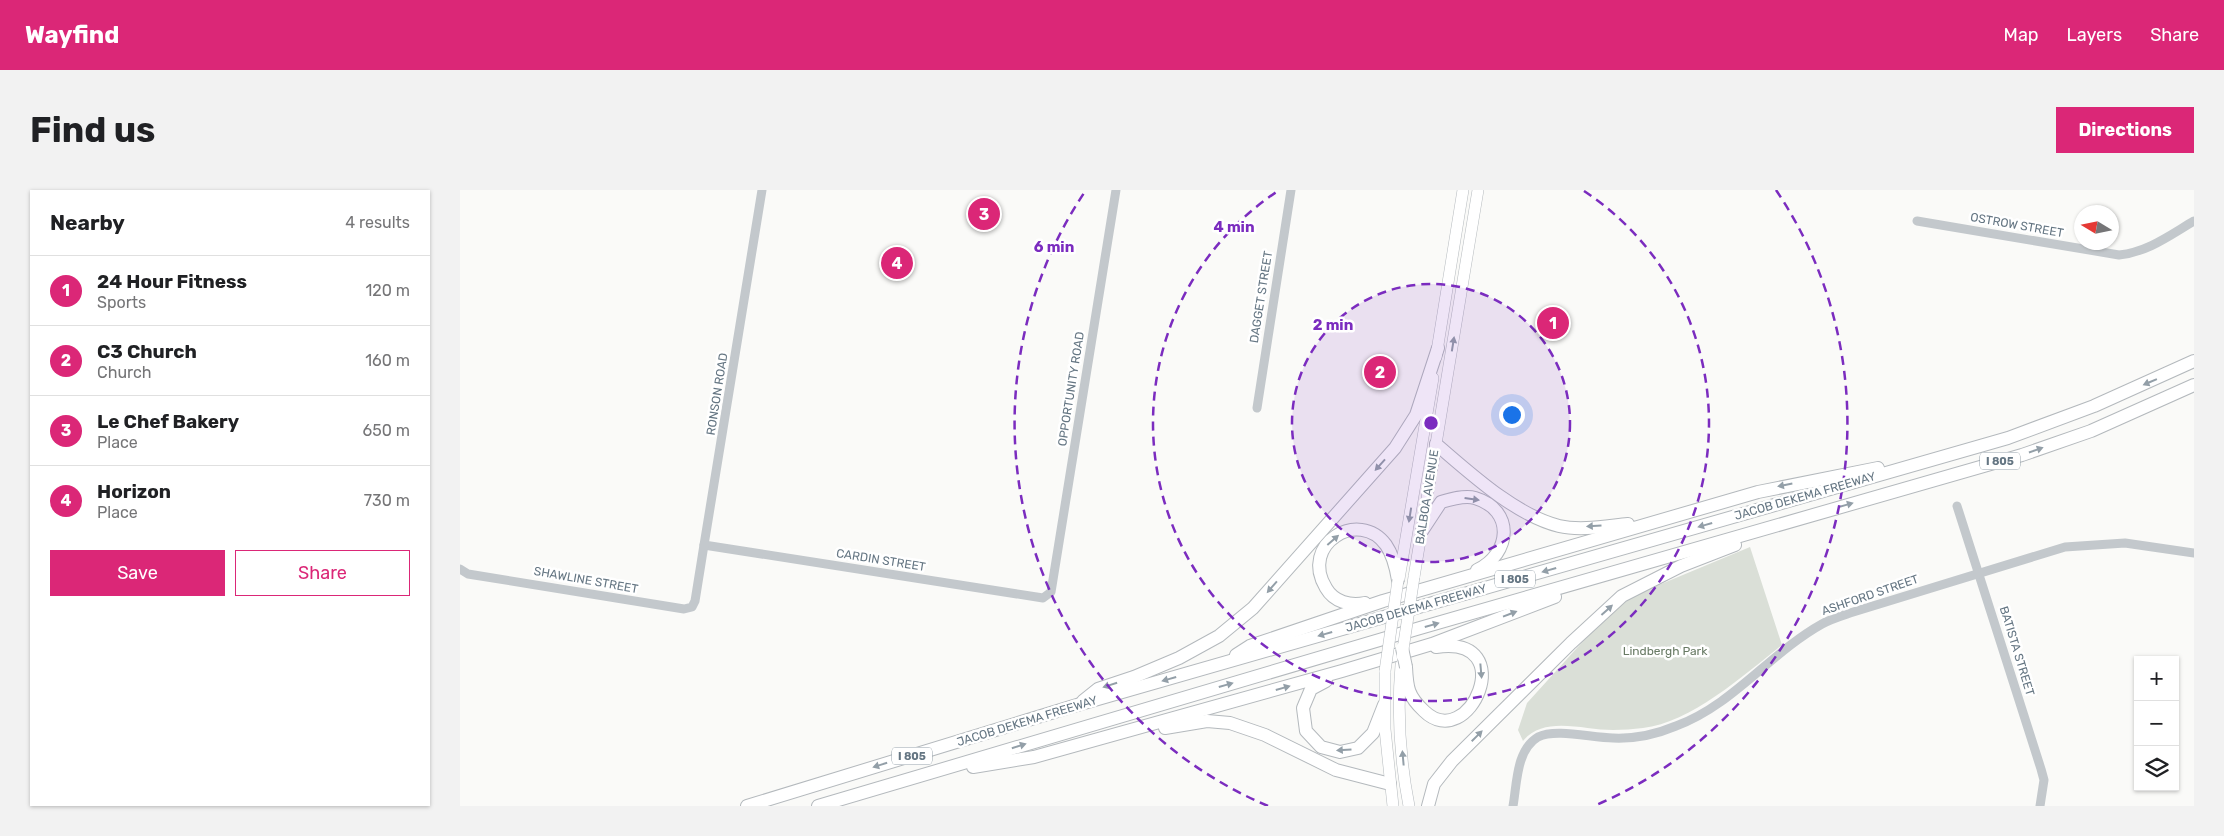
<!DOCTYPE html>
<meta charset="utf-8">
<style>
body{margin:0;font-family:Rubik,sans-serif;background:#f2f2f2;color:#202124}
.controls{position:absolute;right:15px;bottom:15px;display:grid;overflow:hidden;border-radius:0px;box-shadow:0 1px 4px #0004}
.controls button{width:45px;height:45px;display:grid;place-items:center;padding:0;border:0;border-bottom:1px solid #e0e0e0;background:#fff;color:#202124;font:25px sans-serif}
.compass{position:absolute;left:1614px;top:15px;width:45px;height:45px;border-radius:50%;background:#fff;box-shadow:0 1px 4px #0004;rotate:280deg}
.you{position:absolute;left:1051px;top:224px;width:18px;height:18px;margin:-12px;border:4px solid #fff;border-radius:50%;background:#1a73e8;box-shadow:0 0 0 8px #1a73e833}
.badge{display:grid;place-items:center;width:32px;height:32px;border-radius:50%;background:#db2777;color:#fff;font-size:16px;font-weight:700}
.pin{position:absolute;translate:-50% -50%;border:2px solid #fff;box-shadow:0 1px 5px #0006}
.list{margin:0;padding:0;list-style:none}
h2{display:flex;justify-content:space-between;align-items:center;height:65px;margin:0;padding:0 20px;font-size:21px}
h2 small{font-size:16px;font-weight:400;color:#757577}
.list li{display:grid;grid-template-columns:32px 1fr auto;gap:15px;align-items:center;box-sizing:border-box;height:70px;padding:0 20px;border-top:1px solid #e0e0e0}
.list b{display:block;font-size:19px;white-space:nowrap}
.list p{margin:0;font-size:16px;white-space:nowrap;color:#757577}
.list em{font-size:16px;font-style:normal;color:#757577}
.actions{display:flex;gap:10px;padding:15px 20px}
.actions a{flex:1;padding:11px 0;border:1px solid #db2777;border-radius:0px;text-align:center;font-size:18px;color:#db2777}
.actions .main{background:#db2777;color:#fff}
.icon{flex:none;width:28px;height:28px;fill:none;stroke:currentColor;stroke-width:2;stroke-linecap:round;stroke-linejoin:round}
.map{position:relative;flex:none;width:1734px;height:616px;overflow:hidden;border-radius:0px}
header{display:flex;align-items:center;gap:30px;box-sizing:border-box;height:70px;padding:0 25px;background:#db2777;color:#fff}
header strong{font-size:24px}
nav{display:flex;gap:28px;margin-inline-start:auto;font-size:18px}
.intro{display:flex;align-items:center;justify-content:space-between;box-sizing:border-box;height:120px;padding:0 30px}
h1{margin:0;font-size:35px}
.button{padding:12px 22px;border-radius:0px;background:#db2777;color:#fff;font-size:18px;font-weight:700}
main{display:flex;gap:30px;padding:0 30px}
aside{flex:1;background:#fff;border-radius:0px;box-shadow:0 1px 4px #0004}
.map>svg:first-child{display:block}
.green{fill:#dadfd7}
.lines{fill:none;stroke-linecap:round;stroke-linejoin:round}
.primary-casing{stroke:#b5babe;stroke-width:12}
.motorway-casing{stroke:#b4b9bd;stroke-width:14}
.tertiary{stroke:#c3c8cc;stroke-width:9}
.primary{stroke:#fff;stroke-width:11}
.motorway{stroke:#fff;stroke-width:12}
.primary-bridge-casing{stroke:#b5babe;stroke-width:12;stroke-linecap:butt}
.motorway-bridge-casing{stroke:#b4b9bd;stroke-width:14;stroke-linecap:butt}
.primary-bridge{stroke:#fff;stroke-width:11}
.motorway-bridge{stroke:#fff;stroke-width:12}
.oneway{fill:#939fa8}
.ring{fill:none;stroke:#7b2cbf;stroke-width:2.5;stroke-dasharray:9 6}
.labels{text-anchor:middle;stroke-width:5;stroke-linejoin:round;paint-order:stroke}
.shield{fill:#fff;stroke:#939fa8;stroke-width:1}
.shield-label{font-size:11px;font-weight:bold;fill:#657683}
.street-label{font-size:12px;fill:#657683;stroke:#fff}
.park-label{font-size:12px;fill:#687a64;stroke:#fff}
.centre{fill:#7b2cbf;stroke:#fff;stroke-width:2.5}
.ring-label{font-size:15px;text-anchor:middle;font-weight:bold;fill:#7b2cbf;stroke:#fff;stroke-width:5;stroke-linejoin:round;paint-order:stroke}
</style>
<header>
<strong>Wayfind</strong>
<nav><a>Map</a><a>Layers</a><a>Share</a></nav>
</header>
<div class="intro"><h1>Find us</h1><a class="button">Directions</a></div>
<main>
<aside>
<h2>Nearby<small>4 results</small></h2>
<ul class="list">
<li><span class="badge">1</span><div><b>24 Hour Fitness</b><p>Sports</p></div><em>120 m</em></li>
<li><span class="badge">2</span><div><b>C3 Church</b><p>Church</p></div><em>160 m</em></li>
<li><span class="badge">3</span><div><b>Le Chef Bakery</b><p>Place</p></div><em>650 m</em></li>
<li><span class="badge">4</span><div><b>Horizon</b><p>Place</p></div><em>730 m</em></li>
</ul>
<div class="actions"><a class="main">Save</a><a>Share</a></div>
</aside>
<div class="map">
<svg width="1734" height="616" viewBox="0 0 1734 616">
<rect width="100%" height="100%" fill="#fafaf8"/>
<path class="green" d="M1290 357 1322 455C1285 484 1231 533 1183 538 1173 539 1163 540 1153 540 1123 540 1084 525 1063 551L1058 540 1067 513 1136 437 1170 407Z"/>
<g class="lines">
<g class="primary-casing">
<g id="primary">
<polyline points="976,167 1003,0"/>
<polyline points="954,387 1018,0"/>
<polyline points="939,389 973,188"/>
<path d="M941 475C937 522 940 570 949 616"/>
<polyline points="925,481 925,539 933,616"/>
</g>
</g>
<g class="motorway-casing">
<g id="motorway">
<path d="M976 254C1010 283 1055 325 1099 336 1121 341 1147 336 1168 334"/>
<path d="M962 341 981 312C991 309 1005 305 1015 308 1055 320 1051 364 1017 380"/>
<path d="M905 413C890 416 874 412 866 398 839 354 899 318 926 355 933 365 936 378 938 390"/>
<polyline points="776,465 790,456 923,411 1298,302 1418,278"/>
<path d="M946 477C947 498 948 506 964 521 1009 565 1062 444 976 457"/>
<polyline points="866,491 851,499 843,518 846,541 861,557 880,562 898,558 913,543 924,515"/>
<polyline points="623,511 638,499 674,487 719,468 759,446 793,418 935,258 956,225 978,158"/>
<polyline points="705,538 747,531 770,533 805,545 876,580 930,594"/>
<polyline points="513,577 574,567 882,481 972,454 1095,407"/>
<polyline points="287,616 617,515 1548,248 1634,216 1734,171"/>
<polyline points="358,616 960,438 1562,265 1631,241 1734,195"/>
<polyline points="968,616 974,594 992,571 1111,453 1162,406 1221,376 1275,355"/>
</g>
</g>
<g class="tertiary">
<path d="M1457 31 1659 65C1688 62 1710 45 1734 31"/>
<polyline points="797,218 831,0"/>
<polyline points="1497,316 1581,579 1584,590 1580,616"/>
<polyline points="244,355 583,408 591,402 656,0"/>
<polyline points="0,379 8,384 224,419 232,417 235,411 244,355 302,0"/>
<path d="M1053 616C1057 594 1056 560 1078 547 1096 538 1132 548 1153 548 1175 549 1197 544 1216 536 1273 515 1310 463 1362 434 1371 429 1381 426 1390 423L1605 357 1665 353 1734 363"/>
</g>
<use href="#primary" class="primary"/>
<use href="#motorway" class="motorway"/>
<g class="primary-bridge-casing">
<g id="primary-bridge">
<polyline points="942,466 954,387"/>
<polyline points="925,481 938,390"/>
</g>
</g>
<g class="motorway-bridge-casing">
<polyline id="motorway-bridge" points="942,458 946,477"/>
</g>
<use href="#primary-bridge" class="primary-bridge"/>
<use href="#motorway-bridge" class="motorway-bridge"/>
</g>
<defs><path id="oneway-solid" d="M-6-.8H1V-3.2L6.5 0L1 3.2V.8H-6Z" transform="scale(1.25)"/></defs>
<g class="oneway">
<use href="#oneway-solid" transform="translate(993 154) rotate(-81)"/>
<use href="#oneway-solid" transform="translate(1690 192) rotate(157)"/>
<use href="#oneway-solid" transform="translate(1576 260) rotate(-19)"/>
<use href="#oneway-solid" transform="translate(920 275) rotate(132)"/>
<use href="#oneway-solid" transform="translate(1325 295) rotate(169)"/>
<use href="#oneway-solid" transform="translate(1012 309) rotate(8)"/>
<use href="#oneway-solid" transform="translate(1386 315) rotate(-16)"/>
<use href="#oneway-solid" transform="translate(950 325) rotate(99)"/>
<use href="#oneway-solid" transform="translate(1245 335) rotate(164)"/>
<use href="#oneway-solid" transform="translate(1134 336) rotate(177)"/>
<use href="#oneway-solid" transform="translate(873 350) rotate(-41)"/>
<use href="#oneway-solid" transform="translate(1089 380) rotate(164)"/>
<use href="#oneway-solid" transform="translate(812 397) rotate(131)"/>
<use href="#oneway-solid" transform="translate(1147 420) rotate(-42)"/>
<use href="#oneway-solid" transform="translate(1050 424) rotate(-21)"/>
<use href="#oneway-solid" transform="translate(972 435) rotate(-16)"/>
<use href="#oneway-solid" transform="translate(865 444) rotate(164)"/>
<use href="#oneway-solid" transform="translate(1021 481) rotate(85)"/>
<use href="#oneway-solid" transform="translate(709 489) rotate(164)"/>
<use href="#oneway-solid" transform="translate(650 495) rotate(162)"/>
<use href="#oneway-solid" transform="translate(766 495) rotate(-16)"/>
<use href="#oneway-solid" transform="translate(823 498) rotate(-16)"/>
<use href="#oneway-solid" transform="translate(1017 546) rotate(-45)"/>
<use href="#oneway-solid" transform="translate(559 556) rotate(-17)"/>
<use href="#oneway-solid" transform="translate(884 560) rotate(176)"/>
<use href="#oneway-solid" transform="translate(943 568) rotate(-95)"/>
<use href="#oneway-solid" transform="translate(420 575) rotate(163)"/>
</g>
<circle cx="971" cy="233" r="139" fill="#7b2cbf" fill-opacity=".12"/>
<g class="ring">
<circle cx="971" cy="233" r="139"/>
<path d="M1124 1A278 278 0 1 1 818 1"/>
<path d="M808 616A416 416 0 0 1 626 0M1316 0A416 416 0 0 1 1134 616"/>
</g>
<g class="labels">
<g class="shield">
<rect x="1520" y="262.5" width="40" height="17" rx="4"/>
<rect x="1035" y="380.5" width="40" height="17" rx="4"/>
<rect x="432" y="557.5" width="40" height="17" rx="4"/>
</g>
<g class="shield-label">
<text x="1540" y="275">I 805</text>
<text x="1055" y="393">I 805</text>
<text x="452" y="570">I 805</text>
</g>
<g class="street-label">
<text transform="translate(1557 35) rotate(10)" y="4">OSTROW STREET</text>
<text transform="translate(801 107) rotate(-81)" y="4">DAGGET STREET</text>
<text transform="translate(611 199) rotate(-81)" y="4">OPPORTUNITY ROAD</text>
<text transform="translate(257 204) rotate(-81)" y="4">RONSON ROAD</text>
<text transform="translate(1345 306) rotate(-16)" y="4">JACOB DEKEMA FREEWAY</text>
<text transform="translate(967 307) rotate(-81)" y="4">BALBOA AVENUE</text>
<text transform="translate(421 370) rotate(9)" y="4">CARDIN STREET</text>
<text transform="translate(126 390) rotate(10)" y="4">SHAWLINE STREET</text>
<text transform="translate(1410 405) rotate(-19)" y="4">ASHFORD STREET</text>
<text transform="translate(956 418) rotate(-16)" y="4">JACOB DEKEMA FREEWAY</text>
<text transform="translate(1557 461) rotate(73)" y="4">BATISTA STREET</text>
<text transform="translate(567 531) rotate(-17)" y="4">JACOB DEKEMA FREEWAY</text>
</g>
<g class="park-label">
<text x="1205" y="465">Lindbergh Park</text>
</g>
</g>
<circle cx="971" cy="233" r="8" class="centre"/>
<g class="ring-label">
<text x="774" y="42">4 min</text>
<text x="594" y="62">6 min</text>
<text x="873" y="140">2 min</text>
</g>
</svg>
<div class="controls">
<button>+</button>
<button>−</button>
<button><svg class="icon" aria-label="layers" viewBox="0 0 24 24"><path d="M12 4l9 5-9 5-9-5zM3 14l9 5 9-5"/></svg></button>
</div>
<svg class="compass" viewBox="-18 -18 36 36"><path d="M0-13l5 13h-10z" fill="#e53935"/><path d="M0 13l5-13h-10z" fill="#757577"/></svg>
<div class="you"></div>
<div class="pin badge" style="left:1093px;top:133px">1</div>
<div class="pin badge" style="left:920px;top:182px">2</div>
<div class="pin badge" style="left:524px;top:24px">3</div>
<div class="pin badge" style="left:437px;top:73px">4</div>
</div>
</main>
